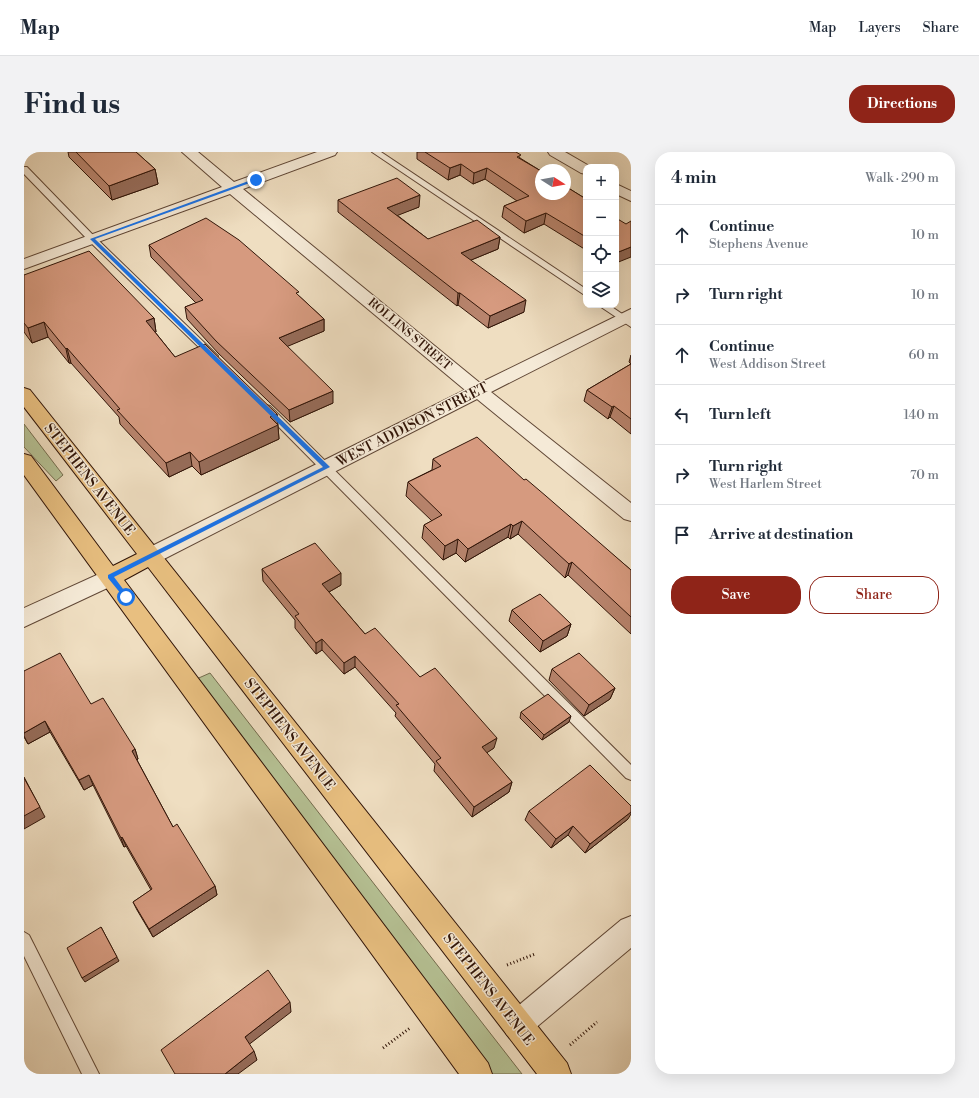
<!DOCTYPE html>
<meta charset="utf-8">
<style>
body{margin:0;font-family:"Libre Bodoni",serif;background:#f2f2f3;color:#1f2937}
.controls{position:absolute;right:12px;top:12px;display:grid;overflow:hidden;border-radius:8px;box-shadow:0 4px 16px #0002}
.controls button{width:36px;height:36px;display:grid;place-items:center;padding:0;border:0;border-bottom:1px solid #e0e1e3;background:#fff;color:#1f2937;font:20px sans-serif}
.compass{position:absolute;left:511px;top:12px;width:36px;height:36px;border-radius:50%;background:#fff;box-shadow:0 4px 16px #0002;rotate:101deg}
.stop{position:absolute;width:12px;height:12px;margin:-9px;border:3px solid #1a73e8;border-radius:50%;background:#fff}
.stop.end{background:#1a73e8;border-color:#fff;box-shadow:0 1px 4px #0008}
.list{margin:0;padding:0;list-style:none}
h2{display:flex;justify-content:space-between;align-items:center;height:52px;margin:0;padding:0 16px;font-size:17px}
h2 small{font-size:13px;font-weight:400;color:#747a83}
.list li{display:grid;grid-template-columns:26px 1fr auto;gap:12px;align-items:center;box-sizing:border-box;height:60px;padding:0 16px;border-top:1px solid #e0e1e3}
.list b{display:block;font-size:15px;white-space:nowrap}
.list p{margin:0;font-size:13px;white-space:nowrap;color:#747a83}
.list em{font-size:13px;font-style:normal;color:#747a83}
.actions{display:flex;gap:8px;padding:12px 16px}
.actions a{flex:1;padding:9px 0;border:1px solid #8f2418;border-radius:16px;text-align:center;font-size:14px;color:#8f2418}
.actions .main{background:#8f2418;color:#fff}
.icon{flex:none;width:22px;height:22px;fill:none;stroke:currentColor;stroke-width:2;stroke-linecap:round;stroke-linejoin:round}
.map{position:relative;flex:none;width:607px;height:922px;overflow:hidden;border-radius:16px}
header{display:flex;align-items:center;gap:24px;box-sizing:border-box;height:56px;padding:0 20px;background:#fff;border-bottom:1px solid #e0e1e3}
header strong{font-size:19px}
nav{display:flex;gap:22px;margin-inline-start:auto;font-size:14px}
.intro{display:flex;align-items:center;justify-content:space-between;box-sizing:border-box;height:96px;padding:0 24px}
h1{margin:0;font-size:28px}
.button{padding:10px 18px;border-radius:16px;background:#8f2418;color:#fff;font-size:14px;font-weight:700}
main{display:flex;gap:24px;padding:0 24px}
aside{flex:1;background:#fff;border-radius:16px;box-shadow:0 4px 16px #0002}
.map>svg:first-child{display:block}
.green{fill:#b6c295;stroke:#746c4e}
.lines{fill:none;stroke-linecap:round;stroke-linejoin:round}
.lane-casing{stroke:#604736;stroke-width:2}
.street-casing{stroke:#604736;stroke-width:2}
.primary-casing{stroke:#311508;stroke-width:2}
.path{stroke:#311508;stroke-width:3;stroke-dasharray:1 2.5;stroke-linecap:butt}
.lane{fill:#f5ead7;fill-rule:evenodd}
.street{fill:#f5ead7;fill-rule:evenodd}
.primary{fill:#e8bf80;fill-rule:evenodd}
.wall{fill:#b8846d;stroke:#311508}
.shaded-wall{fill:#966c59;stroke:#311508}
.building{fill:#d69a7f;stroke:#311508}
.route{fill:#1a73e8}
.labels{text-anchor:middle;stroke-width:3;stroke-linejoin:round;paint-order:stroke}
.far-street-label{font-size:12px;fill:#311508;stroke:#f5ead7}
.street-label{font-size:14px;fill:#311508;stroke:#f5ead7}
</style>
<header>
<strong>Map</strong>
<nav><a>Map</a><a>Layers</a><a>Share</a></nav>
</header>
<div class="intro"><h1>Find us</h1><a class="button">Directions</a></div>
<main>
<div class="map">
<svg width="607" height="922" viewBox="0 0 607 922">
<rect width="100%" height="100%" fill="#efdec1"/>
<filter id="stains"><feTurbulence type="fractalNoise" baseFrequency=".005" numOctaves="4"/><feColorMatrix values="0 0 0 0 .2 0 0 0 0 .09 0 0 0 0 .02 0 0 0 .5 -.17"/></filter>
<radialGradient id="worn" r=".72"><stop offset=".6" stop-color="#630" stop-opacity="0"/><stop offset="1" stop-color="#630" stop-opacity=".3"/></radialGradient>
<g class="green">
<polygon points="0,272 39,323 32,329 0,295"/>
<polygon points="186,521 498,922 467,922 168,529"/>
</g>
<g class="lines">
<g class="lane-casing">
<g id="lane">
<polygon points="348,0 357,0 562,137 562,144"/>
<polygon points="0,15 3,15 71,85 192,202 194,204 192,206 186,206 65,89 0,22"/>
<polygon points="574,153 585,153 607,168 607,175"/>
<polygon points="242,253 246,254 607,613 607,628 602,626 238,258 237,256"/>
<polygon points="0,780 5,783 75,922 58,922 0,804"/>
</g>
</g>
<g class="street-casing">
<g id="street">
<polygon points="158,0 174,0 210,30 293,0 313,0 311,3 219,37 456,231 607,157 607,169 467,240 607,351 607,369 600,367 453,247 134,410 127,412 120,410 116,404 120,398 441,238 206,42 0,117 0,107 198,35"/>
<polygon points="524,0 541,0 567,15 562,15 562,22 557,21 526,3"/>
<polygon points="592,32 607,39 607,49 592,42"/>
<polygon points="86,417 94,419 97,425 94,431 0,475 0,456"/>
<polygon points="607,764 607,796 503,883 493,888 483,883 478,873 483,863 597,768"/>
</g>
</g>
<g class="primary-casing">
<polygon id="primary" points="0,236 6,238 543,911 547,922 513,922 124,415 100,428 464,911 468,922 435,922 0,323 0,302 7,304 89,414 113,402 0,255"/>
</g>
<g class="path">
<polyline points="483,813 511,802"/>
<polyline points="546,893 573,870"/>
<polyline points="359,896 386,876"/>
</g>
<use href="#lane" class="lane"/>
<use href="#street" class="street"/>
<use href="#primary" class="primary"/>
</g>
<g class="wall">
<polygon points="44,0 112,0 131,17 134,32 88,48 45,5"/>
<polygon points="393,0 492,0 496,6 562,47 562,98 520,72 500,81 478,65 480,54 493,49 461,27 449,32 436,23 424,28 393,7"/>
<polygon points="314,48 395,55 373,63 404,87 476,85 474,97 447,108 500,160 464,176 434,153 433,154 314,60"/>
<polygon points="125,93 275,144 300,167 300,179 263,194 309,251 266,270 194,201 163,167 161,155 172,151 127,105"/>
<polygon points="0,123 130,166 132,180 131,180 151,205 253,262 255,287 177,323 168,314 145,325 96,272 95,265 47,211 45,211 24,185 8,191 0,180"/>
<polygon points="607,203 607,212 605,210"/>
<polygon points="607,212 607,282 586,265 584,267 560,249 563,238"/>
<polygon points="409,307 500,328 607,418 607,482 544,423 541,426 494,382 486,387 484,385 441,410 432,401 419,408 398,386 400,373 408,369 382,344 384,330 408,318"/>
<polygon points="238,417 317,433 305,440 341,482 396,525 470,596 462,601 488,630 485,640 448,665 410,619 411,612 371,564 372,561 331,515 320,522 298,498 292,502 271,476 271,468 239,429"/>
<polygon points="488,458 547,472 543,484 516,500 485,469"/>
<polygon points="528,517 591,536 586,547 560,564 525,528"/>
<polygon points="0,519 67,552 111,597 114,607 113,608 149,675 191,734 193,743 129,785 113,758 109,750 127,738 102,694 100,695 69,633 60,638 26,580 4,592 0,585"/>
<polygon points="497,560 545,570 518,588 496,566"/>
<polygon points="505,659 604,667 561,701 544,683 527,696 501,668"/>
</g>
<g class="shaded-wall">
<polygon points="437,12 436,23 424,28 426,16"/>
<polygon points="463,16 461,27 449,32 450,21"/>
<polygon points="131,17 134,32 88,48 85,34"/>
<polygon points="396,43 395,55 362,68 363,56"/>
<polygon points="522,61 520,72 500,81 502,69"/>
<polygon points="476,85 474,97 435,113 437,101"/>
<polygon points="607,95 607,105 592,111 592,101"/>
<polygon points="434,141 436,141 434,153 433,154"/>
<polygon points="502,148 500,160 464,176 466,164"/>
<polygon points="130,166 132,180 124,183 122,169"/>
<polygon points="300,167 300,179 255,198 255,186"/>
<polygon points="20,170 24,185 8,191 4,176"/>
<polygon points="43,196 47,211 45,211 42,197"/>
<polygon points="309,239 309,251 266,270 265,258"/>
<polygon points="590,254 586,265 584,267 588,255"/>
<polygon points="253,262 255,287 177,323 175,310 246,265"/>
<polygon points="166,300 168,314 145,325 142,311"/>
<polygon points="498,369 494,382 486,387 489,374"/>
<polygon points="487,372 484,385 441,410 444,397"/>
<polygon points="434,387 432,401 419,408 421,394"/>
<polygon points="548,410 544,423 541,426 545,412"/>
<polygon points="317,421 317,433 298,444 298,432"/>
<polygon points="547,472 543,484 516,500 519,489"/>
<polygon points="298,487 298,498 292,502 292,491"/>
<polygon points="331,504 331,515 320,522 320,511"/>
<polygon points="591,536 586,547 560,564 565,553"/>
<polygon points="547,564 545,570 518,588 520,583"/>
<polygon points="21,569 26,580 4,592 0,584 0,581"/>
<polygon points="473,586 470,596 455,606 458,595"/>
<polygon points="111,597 114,607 111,609 108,599"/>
<polygon points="65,623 69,633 60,638 55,628"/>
<polygon points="0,625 21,665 0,677"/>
<polygon points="488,630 485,640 448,665 450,655"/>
<polygon points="607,660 607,662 604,667 561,701 566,692"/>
<polygon points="549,674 544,683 527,696 532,687"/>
<polygon points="98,685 102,694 100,695 97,686"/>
<polygon points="191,734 193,743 129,785 125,777"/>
<polygon points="77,775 95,809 61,830 58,826"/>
<polygon points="266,850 267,860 223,894 221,885"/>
<polygon points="230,899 233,908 214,922 201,922"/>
</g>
<g class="building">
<polygon points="52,0 112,0 131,17 85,34"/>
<polygon points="401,0 492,0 497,3 493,5 517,19 517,42 541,42 541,34 562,47 562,85 522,61 502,69 480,54 505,44 463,16 450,21 437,12 426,16"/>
<polygon points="373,26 396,43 363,56 404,87 453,68 476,85 437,101 502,148 466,164 436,141 434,141 314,48"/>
<polygon points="182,66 215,88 275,140 272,141 300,167 255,186 309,239 265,258 192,189 161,155 179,148 125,93"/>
<polygon points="592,66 602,72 607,69 607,95 592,101"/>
<polygon points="65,99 130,166 122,169 151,205 181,192 253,262 246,265 254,273 175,310 166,300 142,311 93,258 96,257 43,196 42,197 20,170 4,176 0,171 0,123"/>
<polygon points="607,212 607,267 590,254 588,255 563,238"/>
<polygon points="453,285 500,328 502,327 522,344 607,418 607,465 548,410 545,412 498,369 489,374 487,372 444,397 434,387 421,394 400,373 418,363 384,330 417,314 409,307"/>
<polygon points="291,391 317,421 298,432 341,482 351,476 396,525 411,516 473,586 458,595 488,630 450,655 412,609 417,606 372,553 375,552 331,504 320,511 298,487 292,491 271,464 275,462 238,417"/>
<polygon points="516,442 547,472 519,489 488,458"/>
<polygon points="36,501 67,552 79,546 111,597 108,599 149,675 153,672 191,734 125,777 109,750 128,737 98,685 97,686 65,623 55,628 21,569 0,581 0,519"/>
<polygon points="555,501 591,536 565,553 528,517"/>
<polygon points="524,542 547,564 520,583 497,560"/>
<polygon points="566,613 607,654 607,660 566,692 549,674 532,687 505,659"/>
<polygon points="0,626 16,655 0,664"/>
<polygon points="77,775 93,805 58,826 43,796"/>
<polygon points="244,818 266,850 221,885 230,899 201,922 151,922 137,898"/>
</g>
<polygon class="route" points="230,27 234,28 71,87 306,315 90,425 105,445 102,448 84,426 84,423 299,315 66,87"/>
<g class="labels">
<g class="far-street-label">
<text transform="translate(386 182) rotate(40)" y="4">ROLLINS STREET</text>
</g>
<g class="street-label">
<text transform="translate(388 272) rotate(-27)" y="5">WEST ADDISON STREET</text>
<text transform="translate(66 327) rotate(52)" y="5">STEPHENS AVENUE</text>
<text transform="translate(266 582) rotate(52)" y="5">STEPHENS AVENUE</text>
<text transform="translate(465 837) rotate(52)" y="5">STEPHENS AVENUE</text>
</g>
</g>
<rect width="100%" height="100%" filter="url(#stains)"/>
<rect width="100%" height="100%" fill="url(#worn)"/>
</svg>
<div class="controls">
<button>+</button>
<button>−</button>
<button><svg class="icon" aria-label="locate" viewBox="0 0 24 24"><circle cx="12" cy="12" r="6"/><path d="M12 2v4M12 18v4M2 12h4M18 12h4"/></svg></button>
<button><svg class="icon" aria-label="layers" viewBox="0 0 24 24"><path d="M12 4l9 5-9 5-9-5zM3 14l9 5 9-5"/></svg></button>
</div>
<svg class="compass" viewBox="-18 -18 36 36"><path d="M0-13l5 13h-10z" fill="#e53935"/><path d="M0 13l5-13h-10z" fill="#747a83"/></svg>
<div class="stop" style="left:102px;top:445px"></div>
<div class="stop end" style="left:232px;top:28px"></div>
</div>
<aside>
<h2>4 min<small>Walk · 290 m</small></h2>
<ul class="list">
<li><svg class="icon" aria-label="ahead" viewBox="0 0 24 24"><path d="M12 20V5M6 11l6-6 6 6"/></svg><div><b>Continue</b><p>Stephens Avenue</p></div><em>10 m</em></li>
<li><svg class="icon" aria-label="right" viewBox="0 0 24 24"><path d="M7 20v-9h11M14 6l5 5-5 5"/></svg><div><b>Turn right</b></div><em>10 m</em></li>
<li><svg class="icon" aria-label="ahead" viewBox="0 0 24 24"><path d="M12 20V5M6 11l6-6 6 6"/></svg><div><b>Continue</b><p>West Addison Street</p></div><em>60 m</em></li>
<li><svg class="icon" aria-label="left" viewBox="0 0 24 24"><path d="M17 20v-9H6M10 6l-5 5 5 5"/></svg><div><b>Turn left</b></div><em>140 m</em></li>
<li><svg class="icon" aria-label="right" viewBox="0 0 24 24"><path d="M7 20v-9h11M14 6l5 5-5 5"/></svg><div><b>Turn right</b><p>West Harlem Street</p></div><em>70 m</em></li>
<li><svg class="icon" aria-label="arrive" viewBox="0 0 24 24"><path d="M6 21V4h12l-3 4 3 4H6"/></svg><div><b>Arrive at destination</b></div></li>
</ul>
<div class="actions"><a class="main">Save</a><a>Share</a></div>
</aside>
</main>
